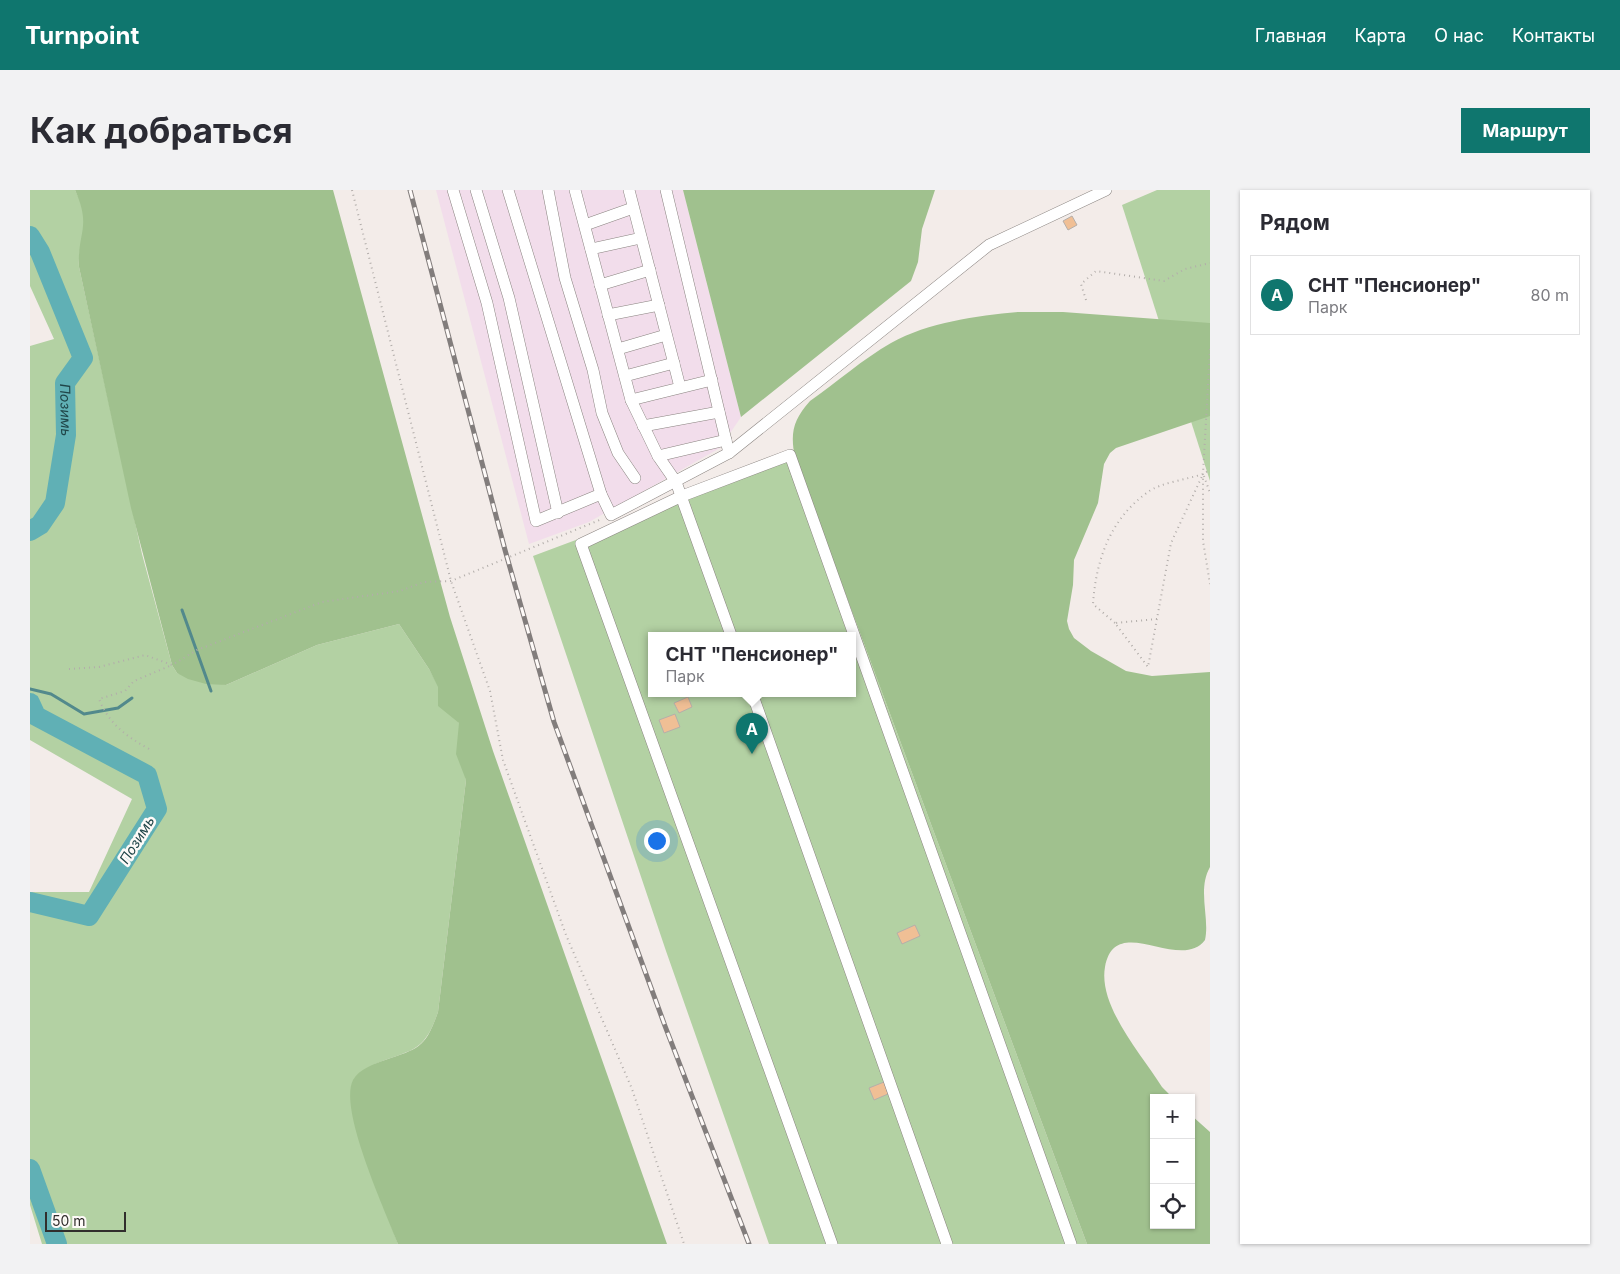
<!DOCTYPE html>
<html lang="ru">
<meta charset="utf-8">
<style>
body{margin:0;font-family:Inter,sans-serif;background:#f2f2f3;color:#2b2b33}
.controls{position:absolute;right:15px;bottom:15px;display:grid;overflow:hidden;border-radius:0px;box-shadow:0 1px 4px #0004}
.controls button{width:45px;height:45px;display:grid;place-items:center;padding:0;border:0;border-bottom:1px solid #e1e1e2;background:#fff;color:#2b2b33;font:25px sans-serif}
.scale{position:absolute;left:15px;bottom:12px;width:81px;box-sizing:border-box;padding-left:5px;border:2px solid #312e2d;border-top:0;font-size:14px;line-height:18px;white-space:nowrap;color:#312e2d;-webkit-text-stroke:4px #fefaf8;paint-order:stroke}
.you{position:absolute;left:626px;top:650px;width:18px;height:18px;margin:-12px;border:4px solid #fff;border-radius:50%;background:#1a73e8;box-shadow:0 0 0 8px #1a73e833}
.badge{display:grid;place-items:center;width:32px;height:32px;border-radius:50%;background:#0f766e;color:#fff;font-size:16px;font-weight:700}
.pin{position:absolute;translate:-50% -41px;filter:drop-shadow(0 1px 2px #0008)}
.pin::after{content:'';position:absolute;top:26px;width:18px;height:15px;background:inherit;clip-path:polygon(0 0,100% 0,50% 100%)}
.popup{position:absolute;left:618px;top:442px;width:208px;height:65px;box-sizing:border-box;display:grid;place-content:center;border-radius:0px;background:#fff;filter:drop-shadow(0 1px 4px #0005);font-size:16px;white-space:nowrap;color:#7c7c81}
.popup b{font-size:19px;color:#2b2b33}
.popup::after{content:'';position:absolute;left:50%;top:100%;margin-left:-10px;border:10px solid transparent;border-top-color:#fff}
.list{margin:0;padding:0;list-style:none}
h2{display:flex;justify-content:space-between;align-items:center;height:65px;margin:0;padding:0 20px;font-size:21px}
h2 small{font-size:16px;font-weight:400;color:#7c7c81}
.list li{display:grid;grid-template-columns:32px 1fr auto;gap:15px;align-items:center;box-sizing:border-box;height:80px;margin:0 10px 10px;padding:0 10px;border:1px solid #e1e1e2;border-radius:0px}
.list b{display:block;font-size:19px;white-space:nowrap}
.list p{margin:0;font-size:16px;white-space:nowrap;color:#7c7c81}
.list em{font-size:16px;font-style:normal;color:#7c7c81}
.icon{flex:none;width:28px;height:28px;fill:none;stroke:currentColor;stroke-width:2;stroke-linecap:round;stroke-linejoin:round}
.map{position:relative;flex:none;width:1180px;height:1054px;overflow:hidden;border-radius:0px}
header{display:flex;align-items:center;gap:30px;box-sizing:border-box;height:70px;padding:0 25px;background:#0f766e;color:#fff}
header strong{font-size:24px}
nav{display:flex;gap:28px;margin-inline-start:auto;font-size:18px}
.intro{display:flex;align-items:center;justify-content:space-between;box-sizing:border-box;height:120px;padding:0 30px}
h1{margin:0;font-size:35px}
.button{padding:12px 22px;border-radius:0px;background:#0f766e;color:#fff;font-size:18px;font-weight:700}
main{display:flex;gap:30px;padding:0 30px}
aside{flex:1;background:#fff;border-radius:0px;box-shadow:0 1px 4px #0004}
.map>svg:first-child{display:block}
.industrial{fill:#f2ddeb}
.green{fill:#b3d1a3;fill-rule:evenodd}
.forest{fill:#a0c18e}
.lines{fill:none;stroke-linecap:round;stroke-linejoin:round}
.stream{stroke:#52898c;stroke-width:3}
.river{stroke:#60b0b5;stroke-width:20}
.building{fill:#f0bf95;stroke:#b5afaa}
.minor-casing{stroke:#8a8480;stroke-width:12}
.path{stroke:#b2adaa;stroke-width:2;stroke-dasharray:1 4;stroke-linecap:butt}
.minor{stroke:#fff;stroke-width:11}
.rail-casing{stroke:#827d7c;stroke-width:5}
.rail{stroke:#fefaf8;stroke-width:3;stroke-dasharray:9;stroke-linecap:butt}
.labels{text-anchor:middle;stroke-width:5;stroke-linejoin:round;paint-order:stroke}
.water-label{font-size:14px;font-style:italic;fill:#204649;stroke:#fefaf8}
</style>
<header>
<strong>Turnpoint</strong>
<nav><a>Главная</a><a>Карта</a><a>О нас</a><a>Контакты</a></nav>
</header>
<div class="intro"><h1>Как добраться</h1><a class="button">Маршрут</a></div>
<main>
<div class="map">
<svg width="1180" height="1054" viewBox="0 0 1180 1054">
<rect width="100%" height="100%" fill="#f3ece9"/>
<polygon class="industrial" points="406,0 653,0 711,227 690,258 559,332 499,354"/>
<g class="green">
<path d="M0 0H45C51 12 57 24 55 38 52 52 48 63 49 77L112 364 142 475 147 483 196 495 287 455 369 434 399 479 429 533 436 590 408 822C394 864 381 859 345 874L330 953 368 1054H12L0 1015V702H59L102 609 0 550V156L24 149 0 96Z"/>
<polygon points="1127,0 1180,0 1180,291 1092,15"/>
<path d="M765 268 1057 1054H739L636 761 503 366ZM622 445H822V503H622Z"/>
</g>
<g class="forest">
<path d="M45 0H303L420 427 463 561 637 1054H368C356 1022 308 919 323 890 329 879 344 874 355 870 389 858 395 859 408 822L436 590 426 564 429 533 408 516V497L399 479 369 434 287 455 196 495 176 494 158 489 147 483 142 475 101 318 49 77C47 42 62 38 45 0Z"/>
<polygon points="653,0 905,0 892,39 888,72 881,91 711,227"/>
<path d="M988 122H1033L1180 133V226L1086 258 1080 263 1074 274 1068 313 1044 370 1043 395 1037 431 1039 439 1044 448 1061 461 1096 481 1122 486 1180 482V677C1167 700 1180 728 1175 750 1150 783 1085 721 1075 777 1068 816 1112 865 1132 897L1143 908H1124V1035H1161V925L1180 942V1054H1057L765 268C760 243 763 230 780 211 807 192 833 169 861 153 899 132 946 126 988 122Z"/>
</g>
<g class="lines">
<g class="stream">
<polyline points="152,420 181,501"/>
<polyline points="0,499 21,504 54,524 88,518 102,508"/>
</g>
<g class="river">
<path id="s1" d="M0 46 10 62 53 168 35 193 36 245 25 313 10 335 0 341"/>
<polyline points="0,513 6,526 117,585 127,619 59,726 0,712"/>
<polyline points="0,979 27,1054"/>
</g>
</g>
<g class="building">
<polygon points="1042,26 1047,35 1038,40 1033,31"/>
<polygon points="658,507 662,517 649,523 644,513"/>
<polygon points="645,524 650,537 634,543 629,530"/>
<polygon points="885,735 890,746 872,754 867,743"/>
<polygon points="854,892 858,904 844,910 839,898"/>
</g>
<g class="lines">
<g class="minor-casing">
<g id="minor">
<polyline points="423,0 457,113 506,331 571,304"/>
<polyline points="446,0 479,108 528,323"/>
<polyline points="478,0 571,304 581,325 699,263 959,55 1076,0"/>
<polyline points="518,0 535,88 563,180 572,223 588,263 605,288"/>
<polyline points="545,0 601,210 628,266 646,292 701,445"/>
<polyline points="599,0 650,197"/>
<polyline points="636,0 699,263"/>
<polyline points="555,35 603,18"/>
<polyline points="561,59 611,48"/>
<polyline points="570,95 620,80"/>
<polyline points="578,125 629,115"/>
<polyline points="588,159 636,145"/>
<polyline points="595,186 644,173"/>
<polyline points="601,210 682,190"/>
<polyline points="613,236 689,222"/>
<polyline points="628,266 696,250"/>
<polyline points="722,503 917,1054"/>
<polyline points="802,1054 551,354 652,306 760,265 1041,1054"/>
</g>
</g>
<g class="path">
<polyline points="322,0 421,391 460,501 473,570 536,745 602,899 654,1054"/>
<polyline points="1056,110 1051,94 1066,81 1134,91 1155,79 1180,73"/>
<polyline points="1180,159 1173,284 1173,351 1180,394"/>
<polyline points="1174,286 1180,303"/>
<polyline points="1127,429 1085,433 1118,477 1141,353 1173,284"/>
<path d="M1085 433 1063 414C1066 370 1080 329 1118 302 1129 293 1159 289 1173 284L1180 280"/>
<polyline points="39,479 69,477 115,465 142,475 167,460 292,412 370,401 394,392 421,391 572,329"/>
<path d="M119 559C96 546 79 534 69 509L95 501 104 491 142 475"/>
</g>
<use href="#minor" class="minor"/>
<g class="rail-casing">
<polyline id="rail" points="380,0 475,360 524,532 635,836 719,1054"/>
</g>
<use href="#rail" class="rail"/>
</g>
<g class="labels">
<g class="water-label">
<text dy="5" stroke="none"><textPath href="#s1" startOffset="191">Позимь</textPath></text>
<text transform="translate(107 650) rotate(-58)" y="5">Позимь</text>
</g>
</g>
</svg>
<div class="controls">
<button>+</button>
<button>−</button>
<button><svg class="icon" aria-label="locate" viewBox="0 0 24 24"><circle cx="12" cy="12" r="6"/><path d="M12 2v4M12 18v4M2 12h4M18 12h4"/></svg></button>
</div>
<div class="scale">50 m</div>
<div class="you"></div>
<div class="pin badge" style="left:722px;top:564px">A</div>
<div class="popup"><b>СНТ &quot;Пенсионер&quot;</b>Парк</div>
</div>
<aside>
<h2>Рядом<small></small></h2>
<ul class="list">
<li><span class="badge">A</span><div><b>СНТ &quot;Пенсионер&quot;</b><p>Парк</p></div><em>80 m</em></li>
</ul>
</aside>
</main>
